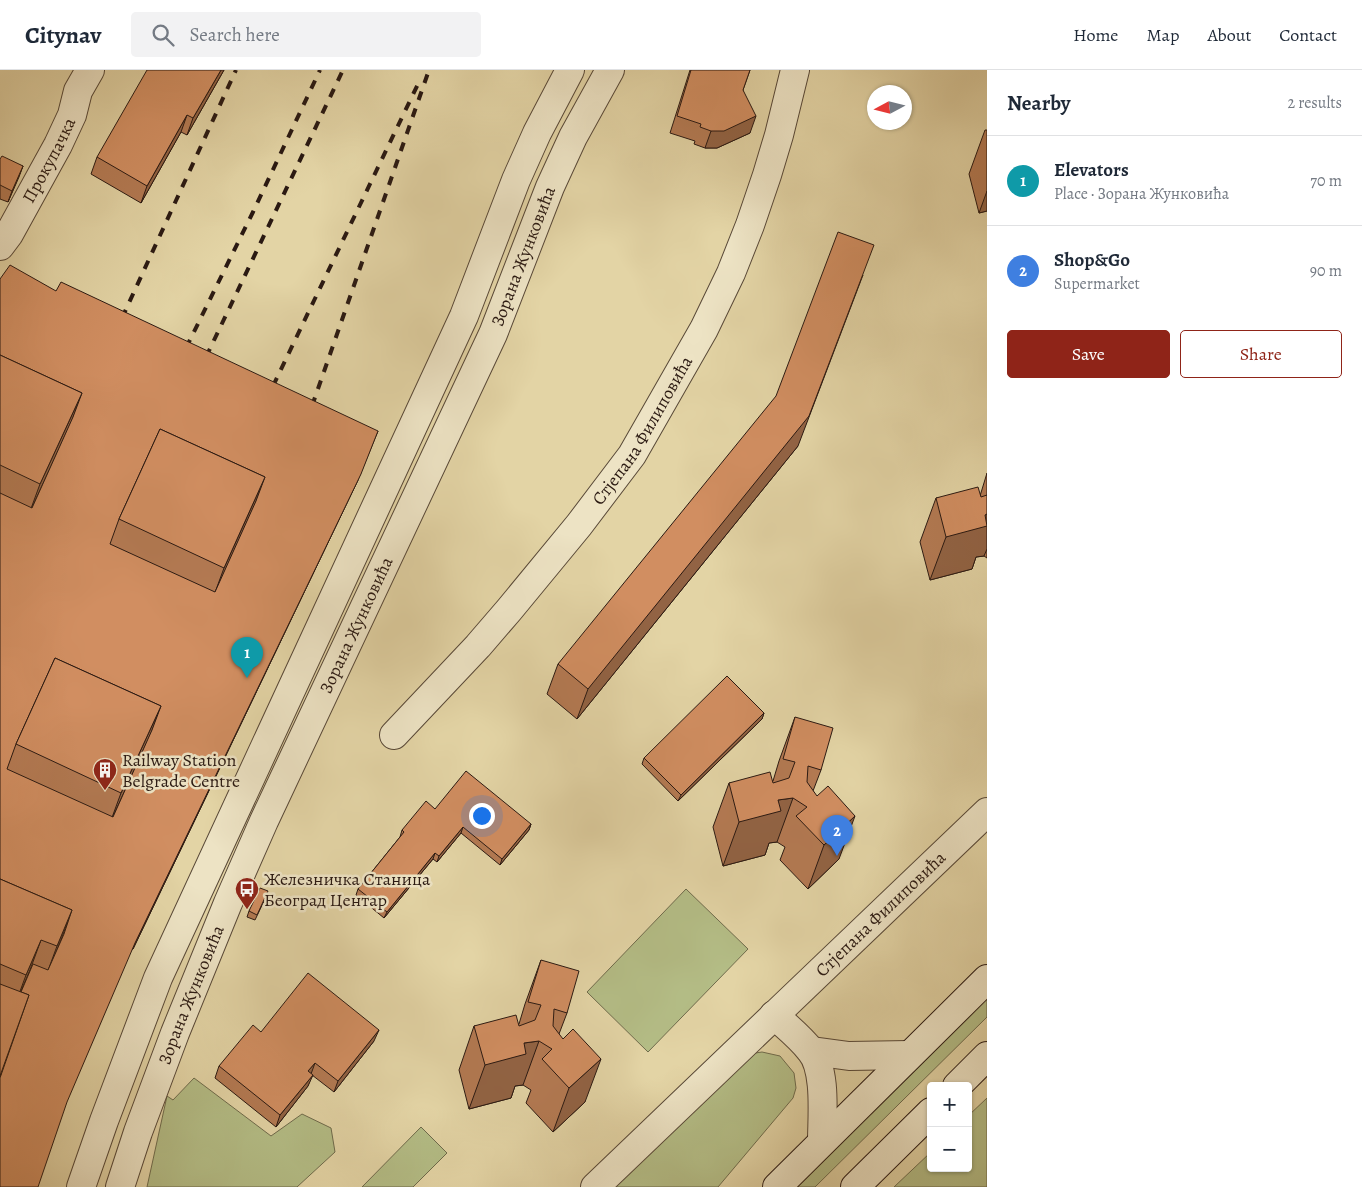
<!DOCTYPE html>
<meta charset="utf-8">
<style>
body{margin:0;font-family:Alegreya,serif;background:#f2f2f3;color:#1f2937}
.controls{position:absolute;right:15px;bottom:15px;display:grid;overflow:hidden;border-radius:5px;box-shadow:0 1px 4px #0004}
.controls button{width:45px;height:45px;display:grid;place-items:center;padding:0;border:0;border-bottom:1px solid #e0e1e3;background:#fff;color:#1f2937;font:25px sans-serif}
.compass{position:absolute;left:867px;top:15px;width:45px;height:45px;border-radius:50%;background:#fff;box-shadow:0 1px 4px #0004;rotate:263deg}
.you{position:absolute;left:481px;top:745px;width:18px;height:18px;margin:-12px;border:4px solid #fff;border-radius:50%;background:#1a73e8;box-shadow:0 0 0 8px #1a73e833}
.badge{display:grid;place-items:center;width:32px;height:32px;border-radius:50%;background:#8f2418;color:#fff;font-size:16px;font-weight:700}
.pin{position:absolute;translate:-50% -41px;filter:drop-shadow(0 1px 2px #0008)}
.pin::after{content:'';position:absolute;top:26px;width:18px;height:15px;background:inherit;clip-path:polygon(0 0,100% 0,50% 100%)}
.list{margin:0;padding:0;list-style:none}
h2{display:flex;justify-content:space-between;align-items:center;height:65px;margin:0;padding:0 20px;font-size:21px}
h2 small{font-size:16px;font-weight:400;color:#747a83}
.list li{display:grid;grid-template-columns:32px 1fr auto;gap:15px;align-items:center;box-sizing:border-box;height:90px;padding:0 20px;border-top:1px solid #e0e1e3}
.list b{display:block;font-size:19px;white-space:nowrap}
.list p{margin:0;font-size:16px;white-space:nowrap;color:#747a83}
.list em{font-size:16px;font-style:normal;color:#747a83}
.actions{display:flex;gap:10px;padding:15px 20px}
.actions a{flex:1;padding:11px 0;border:1px solid #8f2418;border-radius:5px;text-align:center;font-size:18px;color:#8f2418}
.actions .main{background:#8f2418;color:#fff}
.icon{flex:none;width:28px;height:28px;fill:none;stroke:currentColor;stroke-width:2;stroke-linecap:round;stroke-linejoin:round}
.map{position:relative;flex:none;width:987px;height:1117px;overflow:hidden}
header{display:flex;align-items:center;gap:30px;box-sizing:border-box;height:70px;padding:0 25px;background:#fff;border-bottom:1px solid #e0e1e3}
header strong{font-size:24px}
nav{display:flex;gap:28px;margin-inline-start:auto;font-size:18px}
.search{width:350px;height:45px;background:#f2f2f3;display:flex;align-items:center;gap:12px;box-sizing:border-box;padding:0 18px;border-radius:5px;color:#747a83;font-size:19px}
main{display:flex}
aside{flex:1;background:#fff}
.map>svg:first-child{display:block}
.green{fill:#b4bd86;stroke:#6f6b4c}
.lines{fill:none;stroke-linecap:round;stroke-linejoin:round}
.minor-casing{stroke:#584837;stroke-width:30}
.secondary-casing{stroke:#2a1912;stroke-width:30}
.minor{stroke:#ede3c4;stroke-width:28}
.secondary{stroke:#ede3c4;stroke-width:28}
.rail{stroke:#2a1912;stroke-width:4;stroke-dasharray:9 9;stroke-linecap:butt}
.wall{fill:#b47a53;stroke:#2a1912}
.shaded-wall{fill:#926344;stroke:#2a1912}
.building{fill:#d18e61;stroke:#2a1912;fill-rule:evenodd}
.labels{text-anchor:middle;stroke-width:5;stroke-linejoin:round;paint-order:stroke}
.street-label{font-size:18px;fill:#2a1912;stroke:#ede3c4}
.poi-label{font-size:18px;fill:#2a1912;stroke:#ede3c4;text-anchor:start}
</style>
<header>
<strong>Citynav</strong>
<div class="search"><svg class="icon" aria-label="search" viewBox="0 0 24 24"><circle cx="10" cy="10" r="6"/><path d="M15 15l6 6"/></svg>Search here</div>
<nav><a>Home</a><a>Map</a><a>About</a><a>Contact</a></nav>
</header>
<main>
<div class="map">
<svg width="987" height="1117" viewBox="0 0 987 1117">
<rect width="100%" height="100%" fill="#e3d4a5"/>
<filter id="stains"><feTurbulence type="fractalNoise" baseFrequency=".004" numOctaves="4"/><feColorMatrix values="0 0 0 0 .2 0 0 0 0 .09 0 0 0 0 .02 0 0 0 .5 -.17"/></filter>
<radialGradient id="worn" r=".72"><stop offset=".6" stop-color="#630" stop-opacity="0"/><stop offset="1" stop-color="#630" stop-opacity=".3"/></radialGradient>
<g class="green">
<polygon points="686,819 748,879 648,982 587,922"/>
<polygon points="987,924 987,947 815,1117 791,1117"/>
<polygon points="762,982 780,986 794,1003 796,1018 793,1028 718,1117 613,1117 749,984"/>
<polygon points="194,1008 271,1066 302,1044 331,1058 335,1082 297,1117 147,1117 167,1026 173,1030"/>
<polygon points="987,1028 987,1117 894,1117 931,1082 931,1098 968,1098 968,1046"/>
<polygon points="421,1057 447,1083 413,1117 362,1117"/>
</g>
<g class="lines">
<g class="minor-casing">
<g id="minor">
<path id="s1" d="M0 176 9 164 58 75 72 45 78 21 90 0"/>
<path id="s2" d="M394 665 478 576 509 540 579 455 632 385 704 259 731 203 750 155 767 105 779 65 795 0"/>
<path d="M774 945C786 956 800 967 810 980 827 999 822 1047 822 1071"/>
<polyline points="812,981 849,986 909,985"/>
<polyline points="81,1117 104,1051 158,908 464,246 516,110 537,63 570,0"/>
<path id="s3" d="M120 1117 138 1062 175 963 228 833 264 751 493 264 550 117 573 67 610 0"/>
<path id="s4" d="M595 1117 987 742"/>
</g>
</g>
<g class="secondary-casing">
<g id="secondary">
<polyline points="957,1016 987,986"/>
<polyline points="777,1117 987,909"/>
<polyline points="855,1117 931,1042"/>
</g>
</g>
<use href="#minor" class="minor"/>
<use href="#secondary" class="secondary"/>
<g class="rail">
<polyline points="122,248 236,0"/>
<polyline points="186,278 253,142 320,0"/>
<polyline points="206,287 343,0"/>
<polyline points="273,316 418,14"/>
<polyline points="312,336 429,0"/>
</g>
</g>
<g class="wall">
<polygon points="224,0 187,65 181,62 141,133 91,104 97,87"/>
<polygon points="690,0 750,0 743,20 750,63 717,78 705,78 694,74 695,71 670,63"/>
<polygon points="985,60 987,60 987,141 979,143 969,104"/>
<polygon points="0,89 23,96 8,132 0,129"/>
<polygon points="0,209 358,410 133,879 0,1006"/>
<polygon points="798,376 577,649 547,624 558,594"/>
<polygon points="987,403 987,488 984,486 976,487 972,499 930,510 920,472 936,428 980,426"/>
<polygon points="764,643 762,649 678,731 642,694 644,688"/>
<polygon points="795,647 821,700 813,721 839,789 808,819 780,790 785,777 777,772 769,773 765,785 723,796 713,757 729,713 773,711 779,691"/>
<polygon points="435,739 531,754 529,760 500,795 461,763 437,792 433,789 384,848 356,825 358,819 400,767 402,760"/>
<polygon points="266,827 255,850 247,847 249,841"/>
<polygon points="541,890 567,943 559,964 585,1032 553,1062 526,1033 531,1020 523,1015 515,1016 511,1028 469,1039 459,1000 474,956 519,954 525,934"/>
<polygon points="261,962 374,971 334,1022 312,1005 308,1016 276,1057 215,1008 219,996"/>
</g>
<g class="shaded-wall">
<polygon points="221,0 224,0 187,65 193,48"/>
<polygon points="187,45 181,62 141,133 147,116"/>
<polygon points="756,46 750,63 717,78 705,78 711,61"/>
<polygon points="23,96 19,107 8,132 12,121"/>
<polygon points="987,121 987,141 979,143"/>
<polygon points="863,205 798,376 577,649 588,619"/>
<polygon points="82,323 71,353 29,444 40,414"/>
<polygon points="378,361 358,410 133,879 135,873"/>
<polygon points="265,407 254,437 213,528 224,498"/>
<polygon points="987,444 987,479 984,486 976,487 972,499 930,510 946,467 985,445"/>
<polygon points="161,636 150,666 110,753 121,723"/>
<polygon points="764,643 762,649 678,731 681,725"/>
<polygon points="793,728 777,772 769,773 765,785 723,796 739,752 778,730"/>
<polygon points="855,746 839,789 808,819 824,775"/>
<polygon points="531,754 529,760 500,795 502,789"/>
<polygon points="463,757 461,763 437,792 439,786"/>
<polygon points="435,783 433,789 384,848 387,842"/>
<polygon points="72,840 61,870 46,906 57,876"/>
<polygon points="41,870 30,900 15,935 26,905"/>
<polygon points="379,960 374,971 334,1022 338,1011"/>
<polygon points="539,971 523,1015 515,1016 511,1028 469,1039 485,995 524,973"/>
<polygon points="601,989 585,1032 553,1062 569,1018"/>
<polygon points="315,993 311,1004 308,1001"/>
<polygon points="313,1005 308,1016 276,1057 280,1045"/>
</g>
<g class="building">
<polygon points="147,0 221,0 193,48 187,45 147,116 97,87"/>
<polygon points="691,0 750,0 743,20 756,46 724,61 711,61 700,57 701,54 677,46"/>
<polygon points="2,86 23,96 12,121 0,115 0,89"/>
<polygon points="838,162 874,175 809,346 588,619 558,594 776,326"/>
<path d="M10 195 56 221 61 212 378 361 361 404 135 873 67 1032 38 1117H0V1008L29 925 21 922 33 894 48 900 64 864 72 840 0 809V423L32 438 73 347 82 323 0 285V209ZM160 359 265 407 256 431 215 522 110 474 119 449ZM55 588 161 636 152 660 113 747 7 699 16 674Z"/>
<polygon points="0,285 82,323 40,414 0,395"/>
<polygon points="160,359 265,407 224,498 119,449"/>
<polygon points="978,417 981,427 987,425 987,444 985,445 987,456 946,467 936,428"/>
<polygon points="55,588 161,636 121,723 16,674"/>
<polygon points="727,606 764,643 681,725 644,688"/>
<polygon points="795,647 833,658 821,700 808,696 807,712 817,726 828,716 855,746 824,775 796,746 807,737 793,728 778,730 781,741 739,752 729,713 770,702 773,713 789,708 795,692 783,689"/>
<polygon points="466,701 531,754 502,789 463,757 439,786 435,783 387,842 358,819 404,762 402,760 426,731 435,739"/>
<polygon points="0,809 72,840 57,876 41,870 26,905 0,894"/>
<polygon points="260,818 268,821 257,845 249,841"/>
<polygon points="541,890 579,901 567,943 554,939 553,956 563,969 573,959 601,989 569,1018 542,989 552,979 539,971 524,973 526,984 485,995 474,956 516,945 519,956 535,950 541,935 528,932"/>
<polygon points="308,903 379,960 338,1011 315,993 308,1001 313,1005 280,1045 219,996 253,955 261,962"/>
<polygon points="0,914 29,925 0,1006"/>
</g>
<defs>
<g id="building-pin" transform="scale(1.25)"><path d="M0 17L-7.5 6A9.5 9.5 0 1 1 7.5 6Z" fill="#8f2418" stroke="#ede3c4"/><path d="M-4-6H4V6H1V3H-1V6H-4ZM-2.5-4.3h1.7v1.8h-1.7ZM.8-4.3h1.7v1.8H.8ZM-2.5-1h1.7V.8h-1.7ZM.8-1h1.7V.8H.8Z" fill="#fff"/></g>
<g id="bus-pin" transform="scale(1.25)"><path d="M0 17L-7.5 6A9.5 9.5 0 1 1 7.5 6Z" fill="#8f2418" stroke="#ede3c4"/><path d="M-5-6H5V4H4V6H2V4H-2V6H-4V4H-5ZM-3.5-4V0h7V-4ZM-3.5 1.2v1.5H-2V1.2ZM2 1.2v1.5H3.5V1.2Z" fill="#fff"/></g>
</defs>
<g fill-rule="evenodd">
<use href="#building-pin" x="105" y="700"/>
<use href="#bus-pin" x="247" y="819"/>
</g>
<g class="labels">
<g class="street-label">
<text dy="6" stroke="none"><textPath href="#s1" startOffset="99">Прокупачка</textPath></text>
<text dy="6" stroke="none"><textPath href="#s3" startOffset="1015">Зорана Жунковића</textPath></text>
<text dy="6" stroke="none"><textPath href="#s2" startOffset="394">Стјепана Филиповића</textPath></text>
<text dy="6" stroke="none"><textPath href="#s3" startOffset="610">Зорана Жунковића</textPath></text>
<text dy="6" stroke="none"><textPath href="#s4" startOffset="395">Стјепана Филиповића</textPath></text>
<text dy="6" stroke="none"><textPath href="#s3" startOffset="205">Зорана Жунковића</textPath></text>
</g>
<g class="poi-label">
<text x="122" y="696">Railway Station<tspan x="122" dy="21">Belgrade Centre</tspan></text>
<text x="264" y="815">Железничка Станица<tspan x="264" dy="21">Београд Центар</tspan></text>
</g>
</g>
<rect width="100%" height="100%" filter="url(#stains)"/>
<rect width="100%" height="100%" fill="url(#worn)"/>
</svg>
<div class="controls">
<button>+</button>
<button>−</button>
</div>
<svg class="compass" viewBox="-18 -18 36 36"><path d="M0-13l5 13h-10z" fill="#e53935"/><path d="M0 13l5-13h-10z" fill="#747a83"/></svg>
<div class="you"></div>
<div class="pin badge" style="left:247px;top:608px;background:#0f9aa8">1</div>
<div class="pin badge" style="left:837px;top:786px;background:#3f7fe0">2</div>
</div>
<aside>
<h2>Nearby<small>2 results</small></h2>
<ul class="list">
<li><span class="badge" style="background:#0f9aa8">1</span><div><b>Elevators</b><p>Place · Зорана Жунковића</p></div><em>70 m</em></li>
<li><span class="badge" style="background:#3f7fe0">2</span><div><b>Shop&amp;Go</b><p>Supermarket</p></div><em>90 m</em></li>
</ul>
<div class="actions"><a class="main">Save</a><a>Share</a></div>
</aside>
</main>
